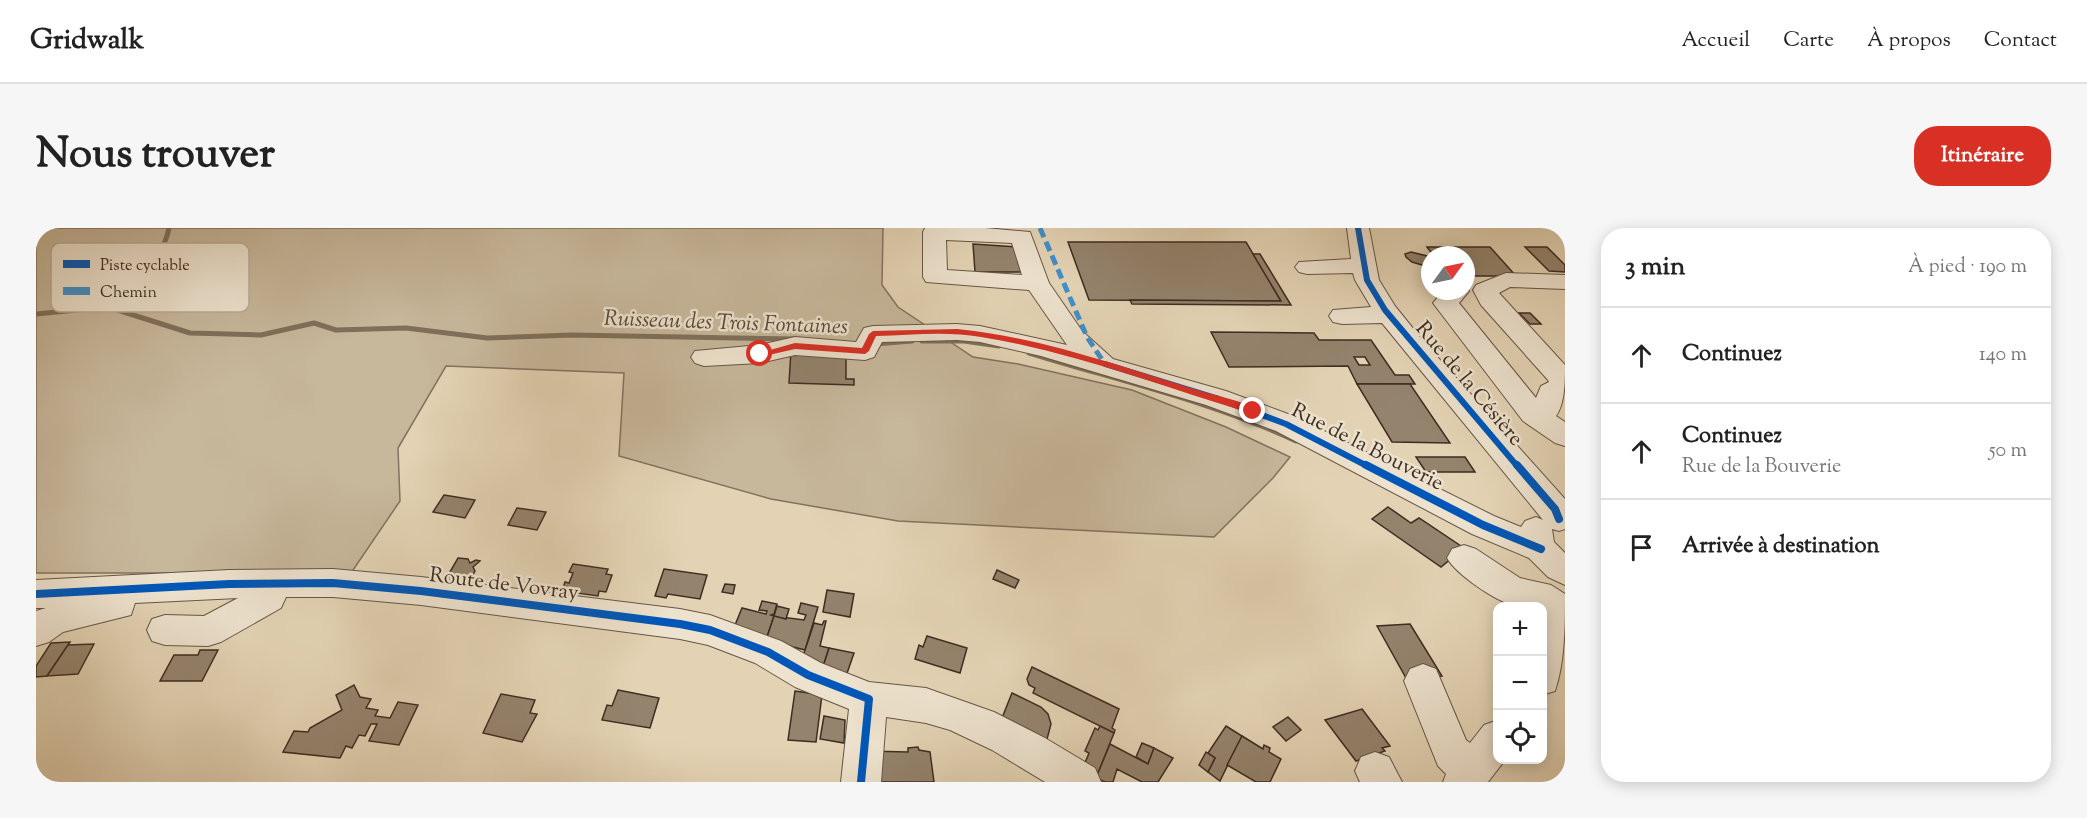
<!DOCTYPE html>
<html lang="fr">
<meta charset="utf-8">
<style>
body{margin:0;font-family:"Sorts Mill Goudy",serif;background:#f6f6f6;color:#222}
.controls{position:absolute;right:18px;bottom:18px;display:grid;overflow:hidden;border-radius:12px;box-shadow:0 3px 15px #0003}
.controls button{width:54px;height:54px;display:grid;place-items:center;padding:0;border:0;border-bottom:2px solid #e0e0e0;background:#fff;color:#222;font:30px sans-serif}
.compass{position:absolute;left:1385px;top:18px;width:54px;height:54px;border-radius:50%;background:#fff;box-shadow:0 3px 15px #0003;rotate:57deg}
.stop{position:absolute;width:18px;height:18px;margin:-14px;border:4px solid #d93025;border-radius:50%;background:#fff}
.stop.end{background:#d93025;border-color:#fff;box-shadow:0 2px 6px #0008}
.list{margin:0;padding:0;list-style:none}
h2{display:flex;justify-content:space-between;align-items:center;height:78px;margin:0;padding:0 24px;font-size:26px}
h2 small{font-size:20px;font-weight:400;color:#767676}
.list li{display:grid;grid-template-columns:39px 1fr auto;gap:18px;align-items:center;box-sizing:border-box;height:96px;padding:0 24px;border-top:2px solid #e0e0e0}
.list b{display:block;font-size:22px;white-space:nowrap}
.list p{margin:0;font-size:20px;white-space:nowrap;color:#767676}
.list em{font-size:20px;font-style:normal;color:#767676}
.icon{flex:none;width:33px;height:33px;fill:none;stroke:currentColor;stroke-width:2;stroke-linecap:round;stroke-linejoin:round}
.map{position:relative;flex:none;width:1529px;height:554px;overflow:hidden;border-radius:24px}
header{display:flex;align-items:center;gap:36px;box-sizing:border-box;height:84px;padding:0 30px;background:#fff;border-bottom:2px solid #e0e0e0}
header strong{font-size:28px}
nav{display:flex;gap:33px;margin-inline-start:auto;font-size:21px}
.intro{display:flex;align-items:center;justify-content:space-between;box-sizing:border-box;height:144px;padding:0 36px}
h1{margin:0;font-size:42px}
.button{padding:15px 27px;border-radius:24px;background:#d93025;color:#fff;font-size:21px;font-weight:700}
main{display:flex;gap:36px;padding:0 36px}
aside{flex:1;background:#fff;border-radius:24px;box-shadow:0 3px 15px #0003}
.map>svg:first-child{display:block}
.green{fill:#c7b79b;stroke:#82725e;stroke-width:1.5}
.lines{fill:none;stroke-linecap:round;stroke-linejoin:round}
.stream{stroke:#7f6f5b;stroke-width:5}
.building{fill:#94836d;stroke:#3e2d21;stroke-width:1.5;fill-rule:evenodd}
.minor-casing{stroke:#675646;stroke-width:2}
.minor{fill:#ede2ce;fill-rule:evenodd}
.quiet{stroke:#3f90cb;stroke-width:5;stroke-dasharray:10 5;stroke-linecap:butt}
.cycleway-far1-casing{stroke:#ede2ce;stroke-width:9}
.cycleway-casing{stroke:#ede2ce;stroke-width:12}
.cycleway-far1{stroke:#0057b8;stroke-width:6}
.cycleway{stroke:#0057b8;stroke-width:8}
.route{fill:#d93025}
.labels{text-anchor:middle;stroke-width:5;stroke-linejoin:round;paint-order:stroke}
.street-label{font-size:21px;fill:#3e2d21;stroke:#ede2ce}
.water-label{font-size:22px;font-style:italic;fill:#594839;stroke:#ede2ce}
.key{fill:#ede2ce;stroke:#b8ac9a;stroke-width:1.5}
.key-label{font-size:16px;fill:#3e2d21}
</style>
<header>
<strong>Gridwalk</strong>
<nav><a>Accueil</a><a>Carte</a><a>À propos</a><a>Contact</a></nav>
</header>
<div class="intro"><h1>Nous trouver</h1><a class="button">Itinéraire</a></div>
<main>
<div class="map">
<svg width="1529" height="554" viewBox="0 0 1529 554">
<rect width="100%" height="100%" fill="#e3d3b4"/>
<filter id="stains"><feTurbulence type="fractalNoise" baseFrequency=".00333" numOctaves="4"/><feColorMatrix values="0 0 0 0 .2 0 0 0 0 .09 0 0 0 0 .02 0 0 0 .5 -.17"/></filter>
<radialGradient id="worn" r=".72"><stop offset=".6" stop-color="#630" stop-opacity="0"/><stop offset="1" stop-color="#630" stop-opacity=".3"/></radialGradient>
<polygon class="green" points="0,0 847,0 846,57 862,79 937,129 982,136 1096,162 1190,199 1254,229 1237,250 1178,309 862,293 735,271 583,228 588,145 410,138 362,220 364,273 315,345 0,345"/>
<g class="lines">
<g class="stream">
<path d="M59 80C86 51 125 42 133 0"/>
<polyline points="0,86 72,79 154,105 225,107 278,95 300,102 370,100 451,110 536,107 760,111"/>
<polyline points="886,113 928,113 963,118"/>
<polyline points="839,116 876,113"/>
<path d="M993 125C1081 152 1177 174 1260 213"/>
</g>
</g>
<g class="building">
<polygon points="1032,14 1210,14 1245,73 1053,72"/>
<polygon points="937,16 983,19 987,44 939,44"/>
<polygon points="1391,19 1454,19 1480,48 1430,48 1430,27 1397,27"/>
<polygon points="1489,19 1511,19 1529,37 1529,44 1513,43"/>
<polygon points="1375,24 1391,28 1394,36 1386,37 1376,34 1370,29 1369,26"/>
<polygon points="1217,26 1224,26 1255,77 1096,76 1094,72 1245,73"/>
<polygon points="1483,85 1494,85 1505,96 1494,96"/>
<path d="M1175 104 1278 105 1283 112H1335L1359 147H1373L1379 156H1321L1312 138 1193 139ZM1318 129H1329L1334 137H1323Z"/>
<polygon points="755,123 810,125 810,151 818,151 818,157 753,155"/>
<polygon points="1321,156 1374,156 1414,215 1356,214"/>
<polygon points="1380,229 1429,229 1439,244 1390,244"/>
<polygon points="408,267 439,272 429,290 397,284"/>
<polygon points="1352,279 1375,295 1383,290 1428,320 1405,339 1336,291"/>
<polygon points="481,280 510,284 501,302 472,297"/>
<polygon points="422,330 432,331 434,335 440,332 444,333 437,339 439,343 434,353 411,349"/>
<polygon points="537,336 572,341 570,346 576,347 570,364 563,363 562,368 526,363 529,354 533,355 537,345 533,344"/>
<polygon points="628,341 671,347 664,371 632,366 630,370 619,368"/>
<polygon points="961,342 983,352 979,360 957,351"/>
<polygon points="689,356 699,357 697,366 686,364"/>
<polygon points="791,362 818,366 814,389 787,384"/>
<polygon points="726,373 741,376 738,386 735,387 738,388 730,412 697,402 706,380 730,386 731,383 723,382"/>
<polygon points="765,375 782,379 769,422 730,412 738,388 768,392 770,387 762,385"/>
<polygon points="741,378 753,381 750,391 738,388"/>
<polygon points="788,393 790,393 784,418 793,420 785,445 763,440 778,395 786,397"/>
<polygon points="1374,396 1406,448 1370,450 1341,398"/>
<polygon points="891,408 931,420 924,445 879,431 883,417 887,419"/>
<polygon points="34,414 11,448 0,449 0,438 15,415"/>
<polygon points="58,416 42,446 11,448 32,417"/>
<polygon points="793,420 818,425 809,451 785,445"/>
<polygon points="164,422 182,422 166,453 124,453 138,427 162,427"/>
<polygon points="996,439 1083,481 1076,500 1079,502 1078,505 997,465 999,460 993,457 991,451"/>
<polygon points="318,457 324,469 335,471 330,480 342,482 339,488 354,490 362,474 382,477 363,517 333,513 341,496 335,496 329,508 323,507 316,520 310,518 304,530 247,524 258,503 272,504 274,500 306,482 300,467"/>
<polygon points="582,462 623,470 614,500 566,492 571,477 576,478"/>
<polygon points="759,463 786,467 780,514 752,512"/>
<polygon points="976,465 1005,479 1012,486 1015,496 1010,515 966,490"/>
<polygon points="465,466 499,472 494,485 501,486 486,514 447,505"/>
<polygon points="1326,481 1354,518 1346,520 1349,523 1320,533 1289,492"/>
<polygon points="788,488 809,492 808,515 784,511"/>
<polygon points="1252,489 1265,502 1250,513 1237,499"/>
<polygon points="1064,498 1078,505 1060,550 1046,542 1053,525 1049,523 1059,500 1062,502"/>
<polygon points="1190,498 1206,508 1184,553 1172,544 1179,530 1172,525"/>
<polygon points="1206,508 1227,521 1228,517 1234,520 1233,524 1245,531 1234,554 1220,554 1191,537"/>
<polygon points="1106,515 1118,520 1112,536 1100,529"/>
<polygon points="1074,516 1112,536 1118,520 1137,530 1122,554 1106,554 1081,541 1077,554 1069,554 1060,550"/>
<polygon points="882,519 883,522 894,524 898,554 831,554 831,523 872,524 872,520"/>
<polygon points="1170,524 1179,530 1172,544 1163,537"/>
</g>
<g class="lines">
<g class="minor-casing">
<g id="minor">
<path d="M889 0H949L994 4 1013 55 1046 103 1077 131 1190 163 1260 189 1458 288 1485 299 1489 293 1500 289 1507 292 1346 95 1306 96 1297 94 1293 88 1297 82 1335 79 1319 52 1317 45 1271 46 1263 44 1259 39 1263 34 1315 31 1311 0H1333L1343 52 1359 78 1388 114 1529 271V301L1523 303 1516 301 1518 314 1529 325V357L1512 349 1493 330 1436 306 1240 203 1170 177 1005 128 944 114 921 112 846 114 838 129 829 132 759 127 724 135 668 138 659 135 655 129 659 123 724 117 759 109 820 114 828 100 837 98 921 96 944 98 1031 117 993 62 890 54 887 49V4ZM910 12 976 15 986 47 911 42Z"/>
<path d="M1470 45 1529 47V61L1474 59 1463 65 1529 137C1529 153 1529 176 1520 188L1529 194V218L1519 215 1487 193 1397 75 1407 63H1430V58L1433 63 1423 75 1500 170 1505 158 1513 154 1512 152 1445 77 1437 62 1440 57Z"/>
<path d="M1428 317 1440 321 1484 350 1515 357 1529 366C1529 397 1529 434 1519 463L1506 467V379C1497 379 1487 380 1477 377 1459 373 1420 346 1411 330L1416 321Z"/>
<polygon points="297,341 385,349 644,381 674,387 745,413 785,435 833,454 890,460 958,484 1009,510 1059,540 1065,554 1009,554 956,522 914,502 890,495 850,489 845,554 805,554 813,481 759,459 719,435 672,417 644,411 385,377 297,369 250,369 245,380 185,414 172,418 129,417 116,413 111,402 116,391 129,387 168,388 202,370 99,375 95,387 27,404 13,414 0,418 0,383 10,380 0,380 0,352 193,342"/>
<polygon points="1387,436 1400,441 1430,512 1434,515 1448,497 1462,492 1462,532 1469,532 1452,554 1407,554 1410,546 1402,538 1368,453 1374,441"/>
<polygon points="1339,524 1353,529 1366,554 1324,554 1319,543 1325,529"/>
</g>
</g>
<use href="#minor" class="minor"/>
<polyline class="quiet" points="1004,0 1051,109 1069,136"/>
<g class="cycleway-far1-casing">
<g id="cycleway-far1">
<polyline points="1322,0 1331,52 1349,82 1482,239"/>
<polyline points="1069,136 1180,170 1250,196 1333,239"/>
</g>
</g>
<g class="cycleway-casing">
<g id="cycleway">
<polyline points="1330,237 1447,297 1505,321"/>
<polyline points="1481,237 1519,281 1523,291"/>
<polyline points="0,366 193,356 297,355 385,363 644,396 674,402 732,424 772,447 833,471 825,554"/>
</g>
</g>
<use href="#cycleway-far1" class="cycleway-far1"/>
<use href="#cycleway" class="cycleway"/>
</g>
<path class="route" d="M921 101C1003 109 1083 138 1161 162 1177 167 1210 173 1222 183L1217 186C1127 159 1038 124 945 109 911 103 875 107 840 108L833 123 829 126 759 121 724 129 720 126 759 115 826 120 833 106 837 103Z"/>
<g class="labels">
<g class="street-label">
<text transform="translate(1434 155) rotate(50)" y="7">Rue de la Césière</text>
<text transform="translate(1332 218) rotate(27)" y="7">Rue de la Bouverie</text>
<text transform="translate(468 355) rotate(7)" y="7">Route de Vovray</text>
</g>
<g class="water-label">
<text transform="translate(690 93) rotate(2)" y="8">Ruisseau des Trois Fontaines</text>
</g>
</g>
<rect x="15" y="15" width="198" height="69" rx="9" class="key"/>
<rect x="27" y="32" width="27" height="8" fill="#0057b8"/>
<rect x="27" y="59" width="27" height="8" fill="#3f90cb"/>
<g class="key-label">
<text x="64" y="42">Piste cyclable</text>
<text x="64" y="69">Chemin</text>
</g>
<rect width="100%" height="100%" filter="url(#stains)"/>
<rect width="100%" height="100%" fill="url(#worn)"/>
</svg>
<div class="controls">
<button>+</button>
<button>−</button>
<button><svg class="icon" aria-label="locate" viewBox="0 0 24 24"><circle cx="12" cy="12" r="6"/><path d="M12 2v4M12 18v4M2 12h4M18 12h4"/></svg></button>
</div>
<svg class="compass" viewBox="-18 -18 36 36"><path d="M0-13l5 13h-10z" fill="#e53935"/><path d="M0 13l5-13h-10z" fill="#767676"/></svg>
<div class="stop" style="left:724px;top:126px"></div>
<div class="stop end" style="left:1217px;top:183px"></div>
</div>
<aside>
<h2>3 min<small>À pied · 190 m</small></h2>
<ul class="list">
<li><svg class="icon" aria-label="ahead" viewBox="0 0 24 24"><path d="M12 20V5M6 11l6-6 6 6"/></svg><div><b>Continuez</b></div><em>140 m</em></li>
<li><svg class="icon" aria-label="ahead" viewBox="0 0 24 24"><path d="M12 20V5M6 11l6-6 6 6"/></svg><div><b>Continuez</b><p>Rue de la Bouverie</p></div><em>50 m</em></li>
<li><svg class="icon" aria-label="arrive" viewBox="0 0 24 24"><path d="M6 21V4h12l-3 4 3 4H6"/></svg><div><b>Arrivée à destination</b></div></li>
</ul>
</aside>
</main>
